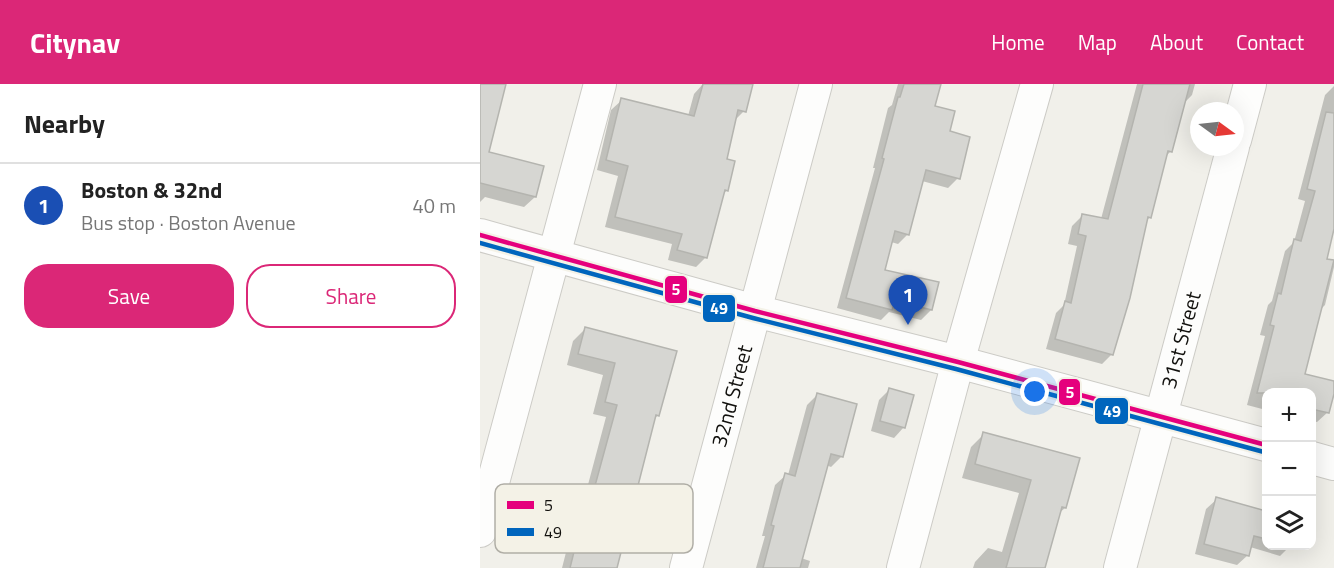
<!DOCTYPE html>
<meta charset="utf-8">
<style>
body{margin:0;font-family:"Titillium Web",sans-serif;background:#f2f2f2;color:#222}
.controls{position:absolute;right:18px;bottom:18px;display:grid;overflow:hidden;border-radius:12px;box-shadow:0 6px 24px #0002}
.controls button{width:54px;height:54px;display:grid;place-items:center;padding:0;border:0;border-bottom:2px solid #e0e0e0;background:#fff;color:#222;font:30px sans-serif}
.compass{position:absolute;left:710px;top:18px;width:54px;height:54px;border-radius:50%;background:#fff;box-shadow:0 6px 24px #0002;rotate:105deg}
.you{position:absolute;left:555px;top:308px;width:21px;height:21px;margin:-15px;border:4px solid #fff;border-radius:50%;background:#1a73e8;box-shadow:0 0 0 9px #1a73e833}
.badge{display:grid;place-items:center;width:39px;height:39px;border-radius:50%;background:#db2777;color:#fff;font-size:20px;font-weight:700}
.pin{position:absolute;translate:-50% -50px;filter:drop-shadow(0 2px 3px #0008)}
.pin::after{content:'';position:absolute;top:32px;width:21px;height:18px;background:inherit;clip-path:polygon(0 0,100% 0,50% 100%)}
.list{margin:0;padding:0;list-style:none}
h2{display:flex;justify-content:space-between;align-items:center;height:78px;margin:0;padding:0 24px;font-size:26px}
h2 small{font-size:20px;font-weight:400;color:#767676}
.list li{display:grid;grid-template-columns:39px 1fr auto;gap:18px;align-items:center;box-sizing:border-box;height:84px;padding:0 24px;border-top:2px solid #e0e0e0}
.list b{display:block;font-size:22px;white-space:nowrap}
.list p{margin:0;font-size:20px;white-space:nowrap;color:#767676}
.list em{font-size:20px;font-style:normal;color:#767676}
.actions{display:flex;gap:12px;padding:18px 24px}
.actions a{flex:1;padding:14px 0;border:2px solid #db2777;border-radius:24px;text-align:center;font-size:21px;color:#db2777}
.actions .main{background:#db2777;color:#fff}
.icon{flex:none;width:33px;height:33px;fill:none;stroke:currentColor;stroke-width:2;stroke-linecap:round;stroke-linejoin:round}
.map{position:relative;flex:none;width:854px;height:484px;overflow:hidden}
header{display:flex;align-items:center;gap:36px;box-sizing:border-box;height:84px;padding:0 30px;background:#db2777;color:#fff}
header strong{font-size:28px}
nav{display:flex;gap:33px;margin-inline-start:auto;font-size:21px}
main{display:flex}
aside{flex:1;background:#fff}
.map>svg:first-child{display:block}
.shadow{fill:#0003}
.building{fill:#d6d6d2;stroke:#b4b4af;stroke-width:1.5}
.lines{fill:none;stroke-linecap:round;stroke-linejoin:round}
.minor-casing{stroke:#cccbc6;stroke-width:34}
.minor{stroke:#fdfdfc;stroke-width:32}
.bus-1-casing{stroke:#f4f2e7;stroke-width:9}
.bus-2-casing{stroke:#f4f2e7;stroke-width:9}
.bus-1{stroke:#e5007d;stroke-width:4.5}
.bus-2{stroke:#0065bd;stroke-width:4.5}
.labels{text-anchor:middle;stroke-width:6;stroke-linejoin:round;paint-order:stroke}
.street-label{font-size:21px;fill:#12110e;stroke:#f4f2e7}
.key{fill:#f4f2e7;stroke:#b0aea6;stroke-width:1.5}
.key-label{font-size:16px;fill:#12110e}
.line-badge{stroke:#f4f2e7;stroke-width:2}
.badge-label{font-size:16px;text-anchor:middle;font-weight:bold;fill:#fff}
</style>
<header>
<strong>Citynav</strong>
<nav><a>Home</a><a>Map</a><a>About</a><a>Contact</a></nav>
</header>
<main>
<aside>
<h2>Nearby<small></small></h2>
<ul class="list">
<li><span class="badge" style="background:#1a4fb4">1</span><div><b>Boston &amp; 32nd</b><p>Bus stop · Boston Avenue</p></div><em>40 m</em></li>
</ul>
<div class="actions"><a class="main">Save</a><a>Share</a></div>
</aside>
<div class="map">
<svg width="854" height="484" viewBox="0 0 854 484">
<rect width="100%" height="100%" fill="#f1f0ea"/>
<g class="shadow">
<polygon points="0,0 25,0 8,69 62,83 55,113 44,123 5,113 0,118"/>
<polygon points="223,0 271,0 264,27 254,37 246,77 247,106 242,111 226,173 216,183 188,176 192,160 125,143 138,92 117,86 131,26 142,16 208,32 214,10"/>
<polygon points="418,0 460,0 453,23 468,48 478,94 468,104 442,97 428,150 418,160 411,158 403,187 451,226 441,236 409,228 401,236 357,224 395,84 393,84 408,24 412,21"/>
<polygon points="657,0 715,0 712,11 703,20 691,67 685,73 670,133 666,137 632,270 622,280 566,265 576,229 584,221 597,162 588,160 592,142 603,131 621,135"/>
<polygon points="854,2 854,139 845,176 854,178 854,183 845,221 839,227 823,291 854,299 848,328 837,338 832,337 832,308 786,308 786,326 767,321 785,252 780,251 788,221 792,217 805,167 814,158 825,117 818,115 845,11"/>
<polygon points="105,245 195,268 178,331 173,336 134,484 82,484 95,433 101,427 126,333 113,330 123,291 87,281 93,257"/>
<polygon points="409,306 424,343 414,354 391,347 399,316"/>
<polygon points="337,311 362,372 351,383 346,381 321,474 330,477 328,484 276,484 285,452 282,452 295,401 306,391 308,391 327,321"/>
<polygon points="504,350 585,424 578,430 564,484 493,484 495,478 508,464 522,468 539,409 482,394 491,363"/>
<polygon points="737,415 786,428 786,462 810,462 800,472 770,463 768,471 757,481 715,470 726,425"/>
</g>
<g class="building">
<polygon points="0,0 26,0 9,68 64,82 56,113 0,99"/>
<polygon points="223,0 273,0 266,28 258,26 247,75 255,77 248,107 245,106 227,174 197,166 202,150 135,133 148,82 126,76 141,14 214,32"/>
<polygon points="424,0 461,0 455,22 475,27 470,47 490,53 480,95 446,86 429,151 415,147 405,186 459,198 452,226 415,217 412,226 366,214 404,75 402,74 418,13 420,13"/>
<polygon points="663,0 710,0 692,68 688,67 671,134 668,133 650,214 633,271 575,255 585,217 591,219 606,152 598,150 602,130 628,135"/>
<polygon points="846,28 854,29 854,145 847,175 854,176 825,290 854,297 854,310 849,329 831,325 831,309 777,309 794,242 790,241 798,209 801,210 814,155 821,157 835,107 827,105"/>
<polygon points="105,243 197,267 179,332 176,331 137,484 90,484 106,419 110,420 137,321 125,318 135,279 98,270"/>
<polygon points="409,304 434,311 425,344 400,337"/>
<polygon points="337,309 377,320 363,373 351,370 320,484 283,484 294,442 291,441 305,389 315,392"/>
<polygon points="503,348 600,374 586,424 582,423 565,484 526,484 551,396 495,380"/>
<polygon points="736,413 786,427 786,455 774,452 769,472 724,460"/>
</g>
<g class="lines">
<g class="minor-casing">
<g id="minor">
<polyline points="755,56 770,0"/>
<polyline points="0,151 275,227 478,278 786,361"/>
<polyline points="832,374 854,380"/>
<polyline points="0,447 120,0"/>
<path id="s1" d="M206 484 336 0"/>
<polyline points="423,484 478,278 557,0"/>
<path id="s2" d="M640 484 753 63"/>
</g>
</g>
<use href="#minor" class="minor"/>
<g class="bus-1-casing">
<polyline id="bus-1" points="0,151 275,227 478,278 786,361"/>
</g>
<g class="bus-2-casing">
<polyline id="bus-2" points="0,159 273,234 476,285 784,368"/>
</g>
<use href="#bus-1" class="bus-1"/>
<use href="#bus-2" class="bus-2"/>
</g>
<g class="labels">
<g class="street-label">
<text dy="7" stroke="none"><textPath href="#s2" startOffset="236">31st Street</textPath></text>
<text dy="7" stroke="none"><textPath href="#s1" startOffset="178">32nd Street</textPath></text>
</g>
</g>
<rect x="15" y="400" width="198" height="69" rx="9" class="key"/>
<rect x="27" y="417" width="27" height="8" fill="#e5007d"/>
<rect x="27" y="444" width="27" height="8" fill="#0065bd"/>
<g class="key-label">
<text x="64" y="427">5</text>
<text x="64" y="454">49</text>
</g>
<g class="line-badge">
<rect x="184" y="191" width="24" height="29" rx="6" fill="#e5007d"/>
<rect x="222" y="210" width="34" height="29" rx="6" fill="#0065bd"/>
<rect x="578" y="294" width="23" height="28" rx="6" fill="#e5007d"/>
<rect x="614" y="313" width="35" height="28" rx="6" fill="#0065bd"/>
</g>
<g class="badge-label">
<text x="196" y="211">5</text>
<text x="239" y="230">49</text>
<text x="590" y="314">5</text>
<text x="632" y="333">49</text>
</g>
</svg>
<div class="controls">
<button>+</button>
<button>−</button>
<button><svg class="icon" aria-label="layers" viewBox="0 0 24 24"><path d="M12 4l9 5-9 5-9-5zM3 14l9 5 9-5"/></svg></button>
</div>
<svg class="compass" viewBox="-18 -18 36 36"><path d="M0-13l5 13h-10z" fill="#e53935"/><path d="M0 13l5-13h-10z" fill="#767676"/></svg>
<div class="you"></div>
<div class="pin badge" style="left:428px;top:241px;background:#1a4fb4">1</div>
</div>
</main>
